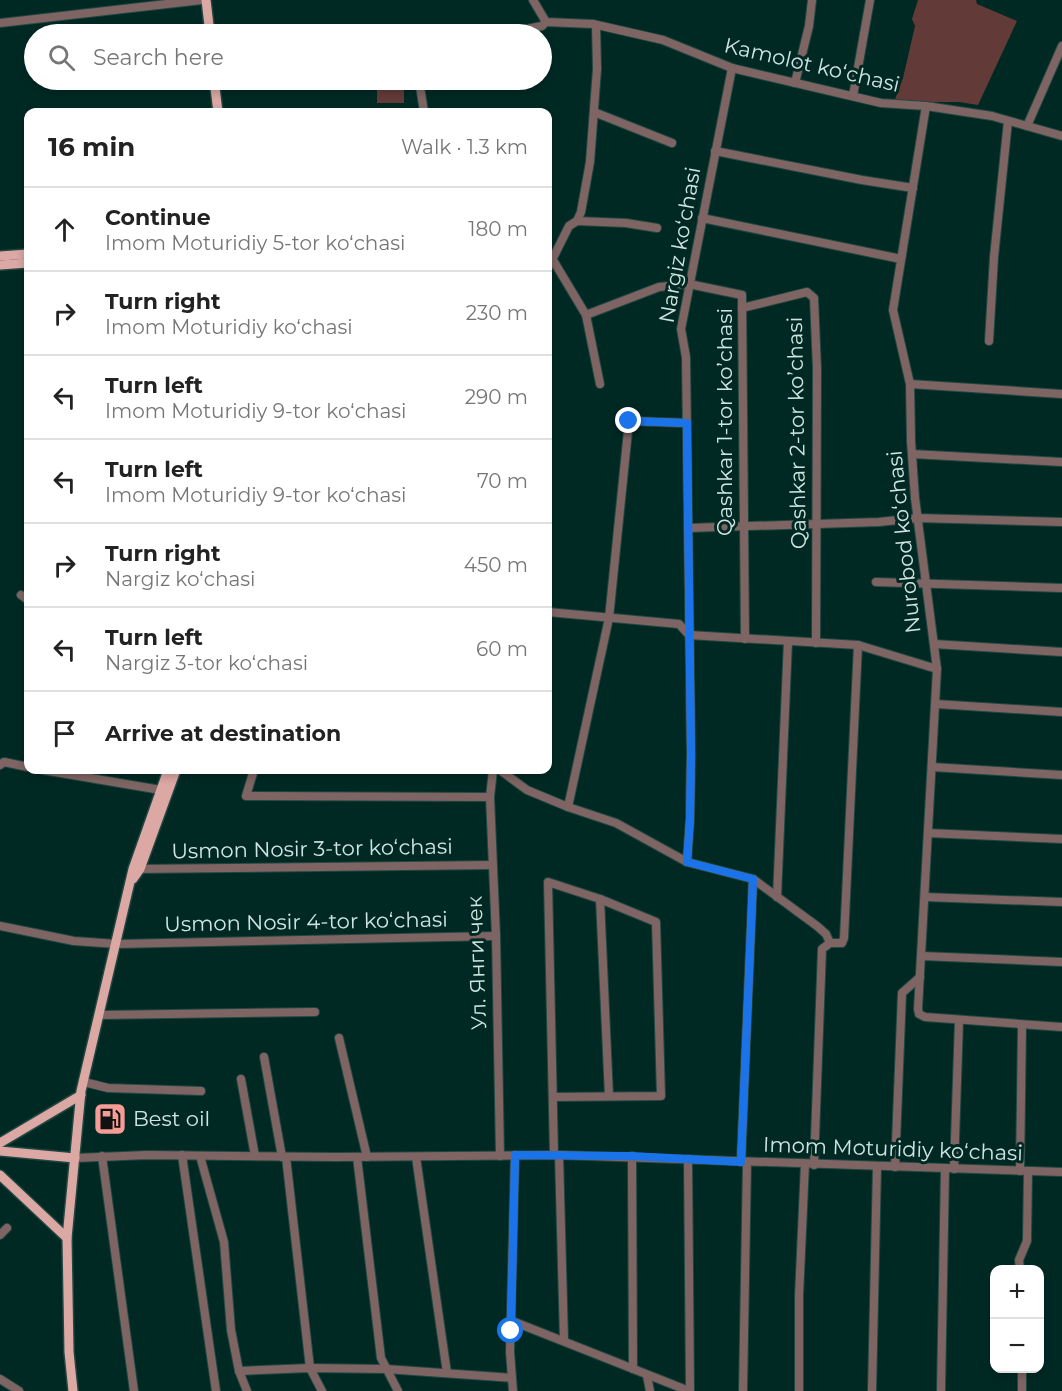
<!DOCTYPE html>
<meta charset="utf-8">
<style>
body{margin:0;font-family:Montserrat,sans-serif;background:#f2f2f2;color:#222}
.controls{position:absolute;right:18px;bottom:18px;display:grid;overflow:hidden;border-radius:12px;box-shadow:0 3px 9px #0003}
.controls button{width:54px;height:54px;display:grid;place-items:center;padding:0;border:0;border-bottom:2px solid #e0e0e0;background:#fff;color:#222;font:30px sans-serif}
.stop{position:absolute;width:18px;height:18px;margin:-14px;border:4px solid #1a73e8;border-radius:50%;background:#fff}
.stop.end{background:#1a73e8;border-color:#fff;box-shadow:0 2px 6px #0008}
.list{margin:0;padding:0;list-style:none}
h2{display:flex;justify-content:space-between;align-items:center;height:78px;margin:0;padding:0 24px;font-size:26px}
h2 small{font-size:20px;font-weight:400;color:#767676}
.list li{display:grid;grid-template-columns:39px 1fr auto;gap:18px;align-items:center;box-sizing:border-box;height:84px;padding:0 24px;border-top:2px solid #e0e0e0}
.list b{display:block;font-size:22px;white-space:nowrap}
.list p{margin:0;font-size:20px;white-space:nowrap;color:#767676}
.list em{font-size:20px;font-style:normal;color:#767676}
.icon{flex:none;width:33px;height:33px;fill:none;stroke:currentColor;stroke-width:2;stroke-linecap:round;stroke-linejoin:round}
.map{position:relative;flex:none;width:1062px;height:1391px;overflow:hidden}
.search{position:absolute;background:#fff;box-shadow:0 3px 9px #0003;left:24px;top:24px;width:528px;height:66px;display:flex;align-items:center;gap:15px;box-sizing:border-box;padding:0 21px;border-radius:33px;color:#767676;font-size:22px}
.panel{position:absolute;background:#fff;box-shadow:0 3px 9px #0003;left:24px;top:108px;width:528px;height:666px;border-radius:12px}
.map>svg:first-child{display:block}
.green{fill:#623b39}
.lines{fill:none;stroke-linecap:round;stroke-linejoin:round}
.minor-casing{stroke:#214742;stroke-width:10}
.major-casing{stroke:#214742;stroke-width:12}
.minor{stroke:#7e6563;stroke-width:8}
.major{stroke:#dca8a4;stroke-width:9}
.route{stroke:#1a73e8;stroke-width:8}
.labels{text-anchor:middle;stroke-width:6;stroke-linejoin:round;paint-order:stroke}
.street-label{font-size:21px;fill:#d0e5e1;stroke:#002924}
.poi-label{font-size:21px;fill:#d0e5e1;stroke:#002924;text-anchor:start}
</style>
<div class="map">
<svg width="1062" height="1391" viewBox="0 0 1062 1391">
<rect width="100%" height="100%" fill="#002924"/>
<g class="green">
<polygon points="918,0 976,0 977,4 1017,21 978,105 959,102 894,102 903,78 915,26 912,19"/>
<polygon points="404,89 404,103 377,103 377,90"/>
</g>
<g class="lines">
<g class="minor-casing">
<g id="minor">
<polyline points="533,0 546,22 593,24 663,40 732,68 881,103 926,106 992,116 1062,136"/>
<polyline points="0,23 202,0"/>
<polyline points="500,34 542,26 546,22"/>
<polyline points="419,80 424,112"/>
<polyline points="795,83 809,26 812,0"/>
<polyline points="853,96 870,0"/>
<polyline points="926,106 893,310 910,384 911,441 915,498 937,669 918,1009 919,1014 925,1017 1062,1027"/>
<polyline points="594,112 672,143"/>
<polyline points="1027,126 1062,46"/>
<polyline points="715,151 862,180 913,188"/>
<polyline points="702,218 901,259"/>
<polyline points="577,221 626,223 657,228"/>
<polyline points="553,260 586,315 659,287 689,284 742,295 745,639"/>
<polyline points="548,268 569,226 577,221 581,212 590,162 597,69 596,25"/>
<polyline points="742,308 807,292 814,298 817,369 816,643"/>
<polyline points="586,315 600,384"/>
<polyline points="989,341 994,257 1008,121"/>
<polyline points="910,384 1062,394"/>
<polyline points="912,454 1062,462"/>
<polyline points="688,528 879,522 917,518 1062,522"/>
<polyline points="876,582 1062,588"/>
<polyline points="21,595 28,600"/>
<polyline points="548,612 679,624 689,635 858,645 937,669"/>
<polyline points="934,644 1062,652"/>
<polyline points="936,704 1062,712"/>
<polyline points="0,765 4,762 28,767"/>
<polyline points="932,767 1062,775"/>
<polyline points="43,770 161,790"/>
<polyline points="254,770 246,796 490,797"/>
<polyline points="493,770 490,797 496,936 500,1156"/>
<polyline points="500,770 527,790 568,807 616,823 687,862 753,879 817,926 826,934 830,943"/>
<polyline points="568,807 609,618 629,421 687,423"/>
<polyline points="928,833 1062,839"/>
<polyline points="687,862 690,819 691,754 686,357 681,329 732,68"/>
<polyline points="134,869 492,865"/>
<polyline points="777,897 788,641"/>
<polyline points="925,897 1062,902"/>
<polyline points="600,899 609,1096"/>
<polyline points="0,926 74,941 117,944 496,936"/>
<polyline points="830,943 842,943 844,938 858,645"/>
<polyline points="922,956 1062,962"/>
<polyline points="100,1015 315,1012"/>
<polyline points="339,1038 367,1157"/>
<polyline points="264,1057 282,1157"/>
<polyline points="241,1079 255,1156"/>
<polyline points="84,1082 108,1088 201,1091"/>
<polyline points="553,1097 661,1096 656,922 600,899 548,882 554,1155"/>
<polyline points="182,1155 216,1391"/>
<polyline points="559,1155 564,1340"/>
<polyline points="102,1156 134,1391"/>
<polyline points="200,1156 224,1242 231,1330 239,1371 247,1391"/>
<polyline points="632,1156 633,1369"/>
<polyline points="286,1157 310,1368 322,1391"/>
<polyline points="357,1157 381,1358 398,1391"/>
<polyline points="416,1157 447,1373"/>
<polyline points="75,1158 147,1155 337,1157 559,1155 1062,1172"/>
<polyline points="688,1159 690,1391"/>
<polyline points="741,1162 753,879"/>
<polyline points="814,1165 822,949 830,943"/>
<polyline points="895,1167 902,993 920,977"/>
<polyline points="954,1169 959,1021"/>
<polyline points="1020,1171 1022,1025"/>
<polyline points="0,1235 7,1228"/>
<polyline points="1020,1270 1019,1260 1027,1241 1028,1171"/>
<polyline points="512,1321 689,1391"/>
<polyline points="1022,1368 1022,1391"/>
<polyline points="239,1371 310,1368 386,1369 512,1378"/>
<polyline points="647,1376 650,1391"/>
<polyline points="0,1379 19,1391"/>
<polyline points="513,1391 510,1352 515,1155"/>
<polyline points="743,1391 747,1162"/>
<polyline points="799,1391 799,1296 805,1164"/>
<polyline points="872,1391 877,1167"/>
<polyline points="941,1391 945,1169"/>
</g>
</g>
<g class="major-casing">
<g id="major">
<polyline points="206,0 210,34"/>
<polyline points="214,80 218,112"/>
<polyline points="0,256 28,254"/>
<polyline points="0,265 28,263"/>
<polyline points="133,879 140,869 176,770"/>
<polyline points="0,1143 81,1095"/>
<polyline points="0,1151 75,1158"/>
<polyline points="0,1175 67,1238"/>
<polyline points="73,1391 69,1352 67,1238 81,1091 133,869 168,770"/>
</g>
</g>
<use href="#minor" class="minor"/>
<use href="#major" class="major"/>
</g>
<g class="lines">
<polyline class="route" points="511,1331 515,1155 632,1156 741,1162 753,879 687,862 690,819 691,753 687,423 629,421"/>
</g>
<defs>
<g id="fuel-square" transform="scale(1.725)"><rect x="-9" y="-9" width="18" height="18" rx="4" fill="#f59c95" stroke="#002924"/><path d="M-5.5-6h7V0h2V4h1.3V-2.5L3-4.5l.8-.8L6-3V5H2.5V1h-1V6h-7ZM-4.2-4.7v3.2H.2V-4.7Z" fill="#111"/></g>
</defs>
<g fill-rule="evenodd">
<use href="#fuel-square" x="110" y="1119"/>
</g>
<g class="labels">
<g class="street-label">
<text transform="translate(812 65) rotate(13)" y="7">Kamolot koʻchasi</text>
<text transform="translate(680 245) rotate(-80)" y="7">Nargiz koʻchasi</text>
<text transform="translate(725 422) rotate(-90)" y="7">Qashkar 1-tor koʼchasi</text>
<text transform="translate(797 433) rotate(-91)" y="7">Qashkar 2-tor koʼchasi</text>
<text transform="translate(904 542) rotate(-96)" y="7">Nurobod koʻchasi</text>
<text transform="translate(312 849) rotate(-1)" y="7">Usmon Nosir 3-tor koʻchasi</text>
<text transform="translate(306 922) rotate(-1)" y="7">Usmon Nosir 4-tor koʻchasi</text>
<text transform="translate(477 963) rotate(-92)" y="7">Ул. Янги чек</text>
<text transform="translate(893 1149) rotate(2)" y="7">Imom Moturidiy koʻchasi</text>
</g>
<g class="poi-label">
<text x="133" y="1126">Best oil</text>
</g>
</g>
</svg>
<div class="controls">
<button>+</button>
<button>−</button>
</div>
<div class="stop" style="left:511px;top:1331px"></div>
<div class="stop end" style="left:629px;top:421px"></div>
<div class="search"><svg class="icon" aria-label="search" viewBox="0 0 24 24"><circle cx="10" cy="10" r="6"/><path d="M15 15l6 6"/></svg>Search here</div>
<section class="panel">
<h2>16 min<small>Walk · 1.3 km</small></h2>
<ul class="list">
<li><svg class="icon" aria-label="ahead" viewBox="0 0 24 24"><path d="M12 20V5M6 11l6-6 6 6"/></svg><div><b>Continue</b><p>Imom Moturidiy 5-tor koʻchasi</p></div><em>180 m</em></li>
<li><svg class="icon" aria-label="right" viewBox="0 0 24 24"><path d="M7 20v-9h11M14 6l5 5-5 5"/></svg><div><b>Turn right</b><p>Imom Moturidiy koʻchasi</p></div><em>230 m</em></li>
<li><svg class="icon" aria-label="left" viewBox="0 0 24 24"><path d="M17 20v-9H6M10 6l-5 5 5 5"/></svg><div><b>Turn left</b><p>Imom Moturidiy 9-tor koʻchasi</p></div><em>290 m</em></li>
<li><svg class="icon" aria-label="left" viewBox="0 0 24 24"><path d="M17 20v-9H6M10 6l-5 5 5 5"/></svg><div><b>Turn left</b><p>Imom Moturidiy 9-tor koʻchasi</p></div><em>70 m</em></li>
<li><svg class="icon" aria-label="right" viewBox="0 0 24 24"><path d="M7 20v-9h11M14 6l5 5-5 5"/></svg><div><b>Turn right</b><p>Nargiz koʻchasi</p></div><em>450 m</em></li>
<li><svg class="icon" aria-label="left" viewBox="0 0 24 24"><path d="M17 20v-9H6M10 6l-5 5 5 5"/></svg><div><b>Turn left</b><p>Nargiz 3-tor koʻchasi</p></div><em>60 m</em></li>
<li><svg class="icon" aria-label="arrive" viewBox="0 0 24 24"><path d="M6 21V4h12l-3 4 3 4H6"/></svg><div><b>Arrive at destination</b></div></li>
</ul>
</section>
</div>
